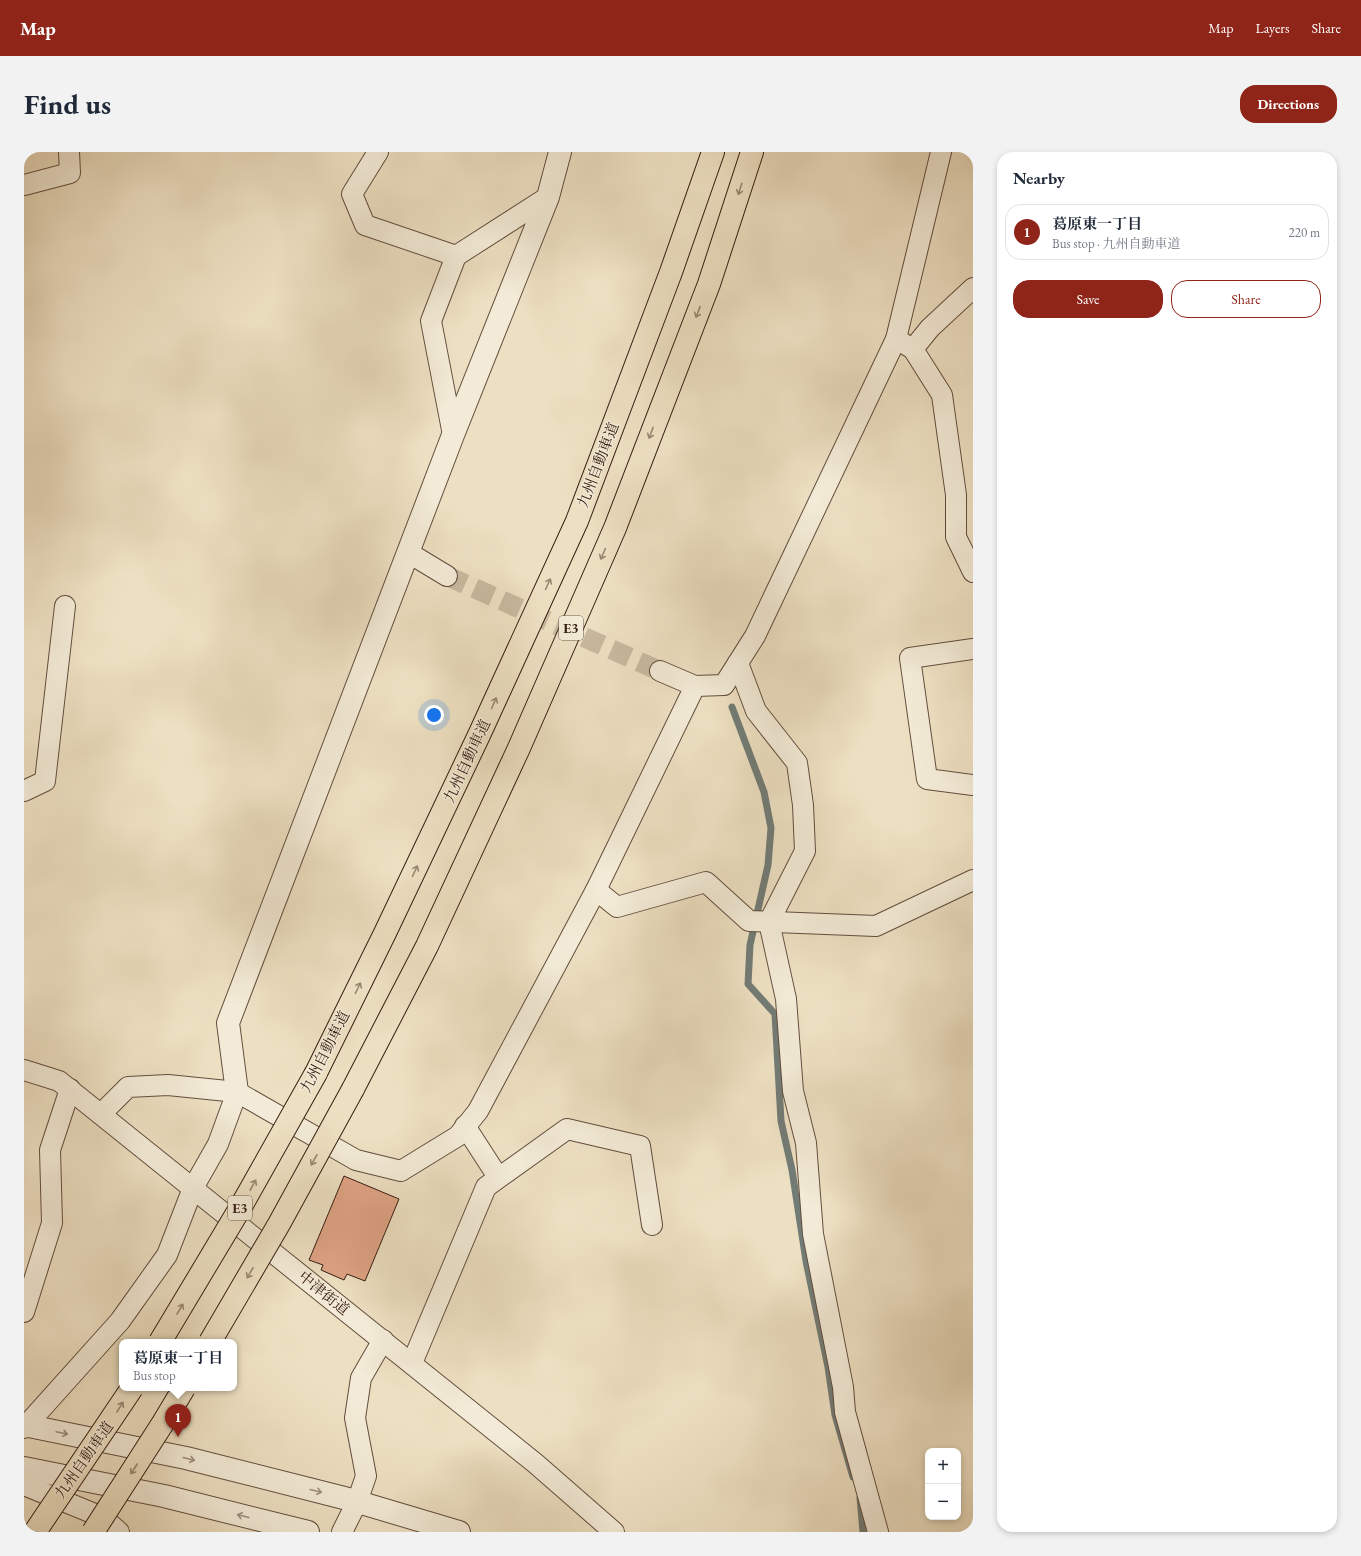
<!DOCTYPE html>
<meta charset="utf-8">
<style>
body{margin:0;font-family:"EB Garamond","Noto Serif JP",serif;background:#f2f2f3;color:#1f2937}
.controls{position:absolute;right:12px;bottom:12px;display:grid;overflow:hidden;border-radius:8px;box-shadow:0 2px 6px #0003}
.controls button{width:36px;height:36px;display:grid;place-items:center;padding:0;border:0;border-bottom:1px solid #e0e1e3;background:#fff;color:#1f2937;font:20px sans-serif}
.you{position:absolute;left:410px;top:563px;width:14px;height:14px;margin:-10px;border:3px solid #fff;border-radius:50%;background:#1a73e8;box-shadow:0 0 0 6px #1a73e833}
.badge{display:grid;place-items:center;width:26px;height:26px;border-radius:50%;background:#8f2418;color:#fff;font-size:13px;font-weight:700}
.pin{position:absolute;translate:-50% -33px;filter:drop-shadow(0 1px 2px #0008)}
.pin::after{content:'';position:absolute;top:21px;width:14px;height:12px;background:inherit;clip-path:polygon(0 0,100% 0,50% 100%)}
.popup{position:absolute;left:95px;top:1187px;width:118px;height:52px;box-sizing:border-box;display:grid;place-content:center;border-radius:8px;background:#fff;filter:drop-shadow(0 1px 3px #0005);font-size:13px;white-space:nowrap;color:#747a83}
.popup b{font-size:15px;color:#1f2937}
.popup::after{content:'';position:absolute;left:50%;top:100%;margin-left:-8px;border:8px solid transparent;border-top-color:#fff}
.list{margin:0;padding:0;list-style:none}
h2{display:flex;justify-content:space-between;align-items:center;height:52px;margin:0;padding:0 16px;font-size:17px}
h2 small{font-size:13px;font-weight:400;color:#747a83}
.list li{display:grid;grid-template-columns:26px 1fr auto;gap:12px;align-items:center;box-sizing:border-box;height:56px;margin:0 8px 8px;padding:0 8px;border:1px solid #e0e1e3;border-radius:16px}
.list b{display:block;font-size:15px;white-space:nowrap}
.list p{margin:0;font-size:13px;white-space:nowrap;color:#747a83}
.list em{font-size:13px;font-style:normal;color:#747a83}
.actions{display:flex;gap:8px;padding:12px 16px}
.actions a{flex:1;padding:9px 0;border:1px solid #8f2418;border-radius:16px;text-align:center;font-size:14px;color:#8f2418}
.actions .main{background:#8f2418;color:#fff}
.map{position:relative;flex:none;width:949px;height:1380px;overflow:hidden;border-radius:16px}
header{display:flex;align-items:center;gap:24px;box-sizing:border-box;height:56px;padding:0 20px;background:#8f2418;color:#fff}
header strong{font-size:19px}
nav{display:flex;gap:22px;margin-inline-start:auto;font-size:14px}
.intro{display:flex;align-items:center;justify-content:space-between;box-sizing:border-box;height:96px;padding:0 24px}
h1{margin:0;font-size:28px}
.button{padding:10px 18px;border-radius:16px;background:#8f2418;color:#fff;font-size:14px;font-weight:700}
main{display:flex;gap:24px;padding:0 24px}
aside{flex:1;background:#fff;border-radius:16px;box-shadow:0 2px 6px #0003}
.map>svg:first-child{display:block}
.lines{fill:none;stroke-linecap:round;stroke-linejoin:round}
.stream{stroke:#727c76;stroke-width:7}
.building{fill:#dfa385;stroke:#351c12}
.minor-tunnel{stroke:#c8b99f;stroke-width:20;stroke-dasharray:20 10;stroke-linecap:butt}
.minor-casing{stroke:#634d3e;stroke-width:22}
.tertiary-casing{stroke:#634d3e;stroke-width:24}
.motorway-casing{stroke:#351c12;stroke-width:24}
.minor{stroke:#f3ebd7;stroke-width:20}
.tertiary{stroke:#f3ebd7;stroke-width:22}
.motorway{stroke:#ede0c2;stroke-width:22}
.motorway-bridge-casing{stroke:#351c12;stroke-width:24;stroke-linecap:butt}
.motorway-bridge{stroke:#ede0c2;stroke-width:22}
.oneway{stroke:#9a8873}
.oneway2{stroke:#9e8e7e}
.labels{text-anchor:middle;stroke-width:3;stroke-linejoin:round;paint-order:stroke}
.shield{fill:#f3ebd7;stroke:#6e5a4d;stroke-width:1}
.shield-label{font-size:14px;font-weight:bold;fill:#351c12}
.street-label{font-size:15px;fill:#351c12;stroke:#f3ebd7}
</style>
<header>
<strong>Map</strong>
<nav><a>Map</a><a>Layers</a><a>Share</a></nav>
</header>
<div class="intro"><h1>Find us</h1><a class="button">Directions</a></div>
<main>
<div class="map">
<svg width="949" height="1380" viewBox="0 0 949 1380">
<rect width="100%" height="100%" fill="#ede0c2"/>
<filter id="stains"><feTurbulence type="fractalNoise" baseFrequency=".005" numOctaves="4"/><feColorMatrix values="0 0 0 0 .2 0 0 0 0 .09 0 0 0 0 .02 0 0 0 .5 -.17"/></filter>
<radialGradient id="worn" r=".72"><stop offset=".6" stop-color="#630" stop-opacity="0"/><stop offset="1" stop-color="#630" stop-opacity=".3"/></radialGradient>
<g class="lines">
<g class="stream">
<polyline points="708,555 740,640 747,676 744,713 726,793 724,832 751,862 757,969 768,1018 782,1109 804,1215 811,1263 829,1325"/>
<polyline points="836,1346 839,1380"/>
</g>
</g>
<polygon class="building" points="320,1024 375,1047 341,1129 323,1122 320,1128 297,1118 299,1113 285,1108"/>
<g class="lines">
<polyline class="minor-tunnel" points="423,424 636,519"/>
<g class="minor-casing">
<g id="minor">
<polyline points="354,0 328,42 341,73 432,104 407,169 429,283"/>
<polyline points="0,33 46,21 45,0"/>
<polyline points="432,104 524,45"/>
<polyline points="872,187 889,197 918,243 932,343 932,385 949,420"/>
<polyline points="889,197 906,176 949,136"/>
<polyline points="385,401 423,424"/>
<polyline points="949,497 886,506 903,627 949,633"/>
<polyline points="714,511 732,559 773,611 779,653 781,699 745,770 762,847 769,939 782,991 789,1082 819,1235 821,1260 854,1380"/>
<polyline points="636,519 671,534 700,533 731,484 872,187 917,0"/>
<polyline points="0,639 21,629 41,454"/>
<polyline points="572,738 593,755 682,730 725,769 852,774 949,728"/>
<polyline points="0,918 35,929 511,1311 590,1380"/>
<polyline points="77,962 104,935 144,933 213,940 332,1008 377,1019 434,984 454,959 572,738 671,534"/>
<polyline points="441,974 474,1025"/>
<polyline points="0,1160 28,1071 26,998 46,937"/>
<polyline points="388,1211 462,1035 543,977 616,994 628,1073"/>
<polyline points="0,1276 96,1169 143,1103 169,1036 194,992 213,940"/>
<polyline points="0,1333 78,1365 95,1380"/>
<polyline points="318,1380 333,1350 342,1324 331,1266 337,1226 359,1188"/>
</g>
</g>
<g class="tertiary-casing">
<g id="tertiary">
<polyline points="213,940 204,871 429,283 524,45 536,0"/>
<polyline points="0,1273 162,1306 324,1347 435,1380"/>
<polyline points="0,1316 140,1344 284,1380"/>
</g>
</g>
<g class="motorway-casing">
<g id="motorway">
<polyline points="292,921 361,781 456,581 553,369 647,120 689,0"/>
<polyline points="329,937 403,794 495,596 591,376 685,132 728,0"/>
</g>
</g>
<use href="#minor" class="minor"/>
<use href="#tertiary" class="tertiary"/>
<use href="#motorway" class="motorway"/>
<g class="motorway-bridge-casing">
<g id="motorway-bridge">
<polyline points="136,1190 215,1058 292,921"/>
<polyline points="186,1190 255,1072 329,937"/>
<polyline points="11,1380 108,1236"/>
<polyline points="69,1380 139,1271 160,1236"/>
</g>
</g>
<use href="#motorway-bridge" class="motorway-bridge"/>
</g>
<defs><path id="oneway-shaft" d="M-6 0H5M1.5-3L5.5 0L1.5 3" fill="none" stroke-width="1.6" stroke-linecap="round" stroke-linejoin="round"/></defs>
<g class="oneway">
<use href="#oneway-shaft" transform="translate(716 37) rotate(108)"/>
<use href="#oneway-shaft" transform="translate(674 160) rotate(111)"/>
<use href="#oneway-shaft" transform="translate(627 281) rotate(111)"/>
<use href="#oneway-shaft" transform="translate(579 402) rotate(113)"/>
<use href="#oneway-shaft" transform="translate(524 432) rotate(-66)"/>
<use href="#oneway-shaft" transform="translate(470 551) rotate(-66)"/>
<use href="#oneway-shaft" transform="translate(391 719) rotate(-65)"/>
<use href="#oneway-shaft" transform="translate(334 836) rotate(-64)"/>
<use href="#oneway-shaft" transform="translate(290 1008) rotate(119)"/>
<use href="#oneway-shaft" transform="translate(229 1033) rotate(-61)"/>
<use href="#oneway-shaft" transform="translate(226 1121) rotate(120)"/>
<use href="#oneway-shaft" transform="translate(156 1157) rotate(-59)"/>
<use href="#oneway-shaft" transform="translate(96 1255) rotate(-58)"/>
<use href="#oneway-shaft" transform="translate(110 1317) rotate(123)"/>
</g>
<g class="oneway2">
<use href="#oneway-shaft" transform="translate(38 1281) rotate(12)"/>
<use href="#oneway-shaft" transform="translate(165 1307) rotate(14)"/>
<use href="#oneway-shaft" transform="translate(292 1339) rotate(14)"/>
<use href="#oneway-shaft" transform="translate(219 1364) rotate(-166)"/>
</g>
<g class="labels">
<g class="shield">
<rect x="535" y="464" width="24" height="24" rx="3"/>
<rect x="204" y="1044" width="24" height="24" rx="3"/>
</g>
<g class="shield-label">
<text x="547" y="481">E3</text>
<text x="216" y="1061">E3</text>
</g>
<g class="street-label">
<text transform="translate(574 313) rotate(-69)" y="5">九州自動車道</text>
<text transform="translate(443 609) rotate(-65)" y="5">九州自動車道</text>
<text transform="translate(301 900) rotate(-63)" y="5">九州自動車道</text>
<text transform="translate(300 1141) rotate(39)" y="5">中津街道</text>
<text transform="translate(60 1308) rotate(-55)" y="5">九州自動車道</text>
</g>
</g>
<rect width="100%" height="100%" filter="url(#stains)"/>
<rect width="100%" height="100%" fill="url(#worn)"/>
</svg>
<div class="controls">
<button>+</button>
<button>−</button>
</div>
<div class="you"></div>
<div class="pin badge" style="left:154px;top:1285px">1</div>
<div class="popup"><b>葛原東一丁目</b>Bus stop</div>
</div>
<aside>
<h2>Nearby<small></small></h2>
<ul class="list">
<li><span class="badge">1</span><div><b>葛原東一丁目</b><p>Bus stop · 九州自動車道</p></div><em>220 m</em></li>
</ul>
<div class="actions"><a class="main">Save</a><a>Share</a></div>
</aside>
</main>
